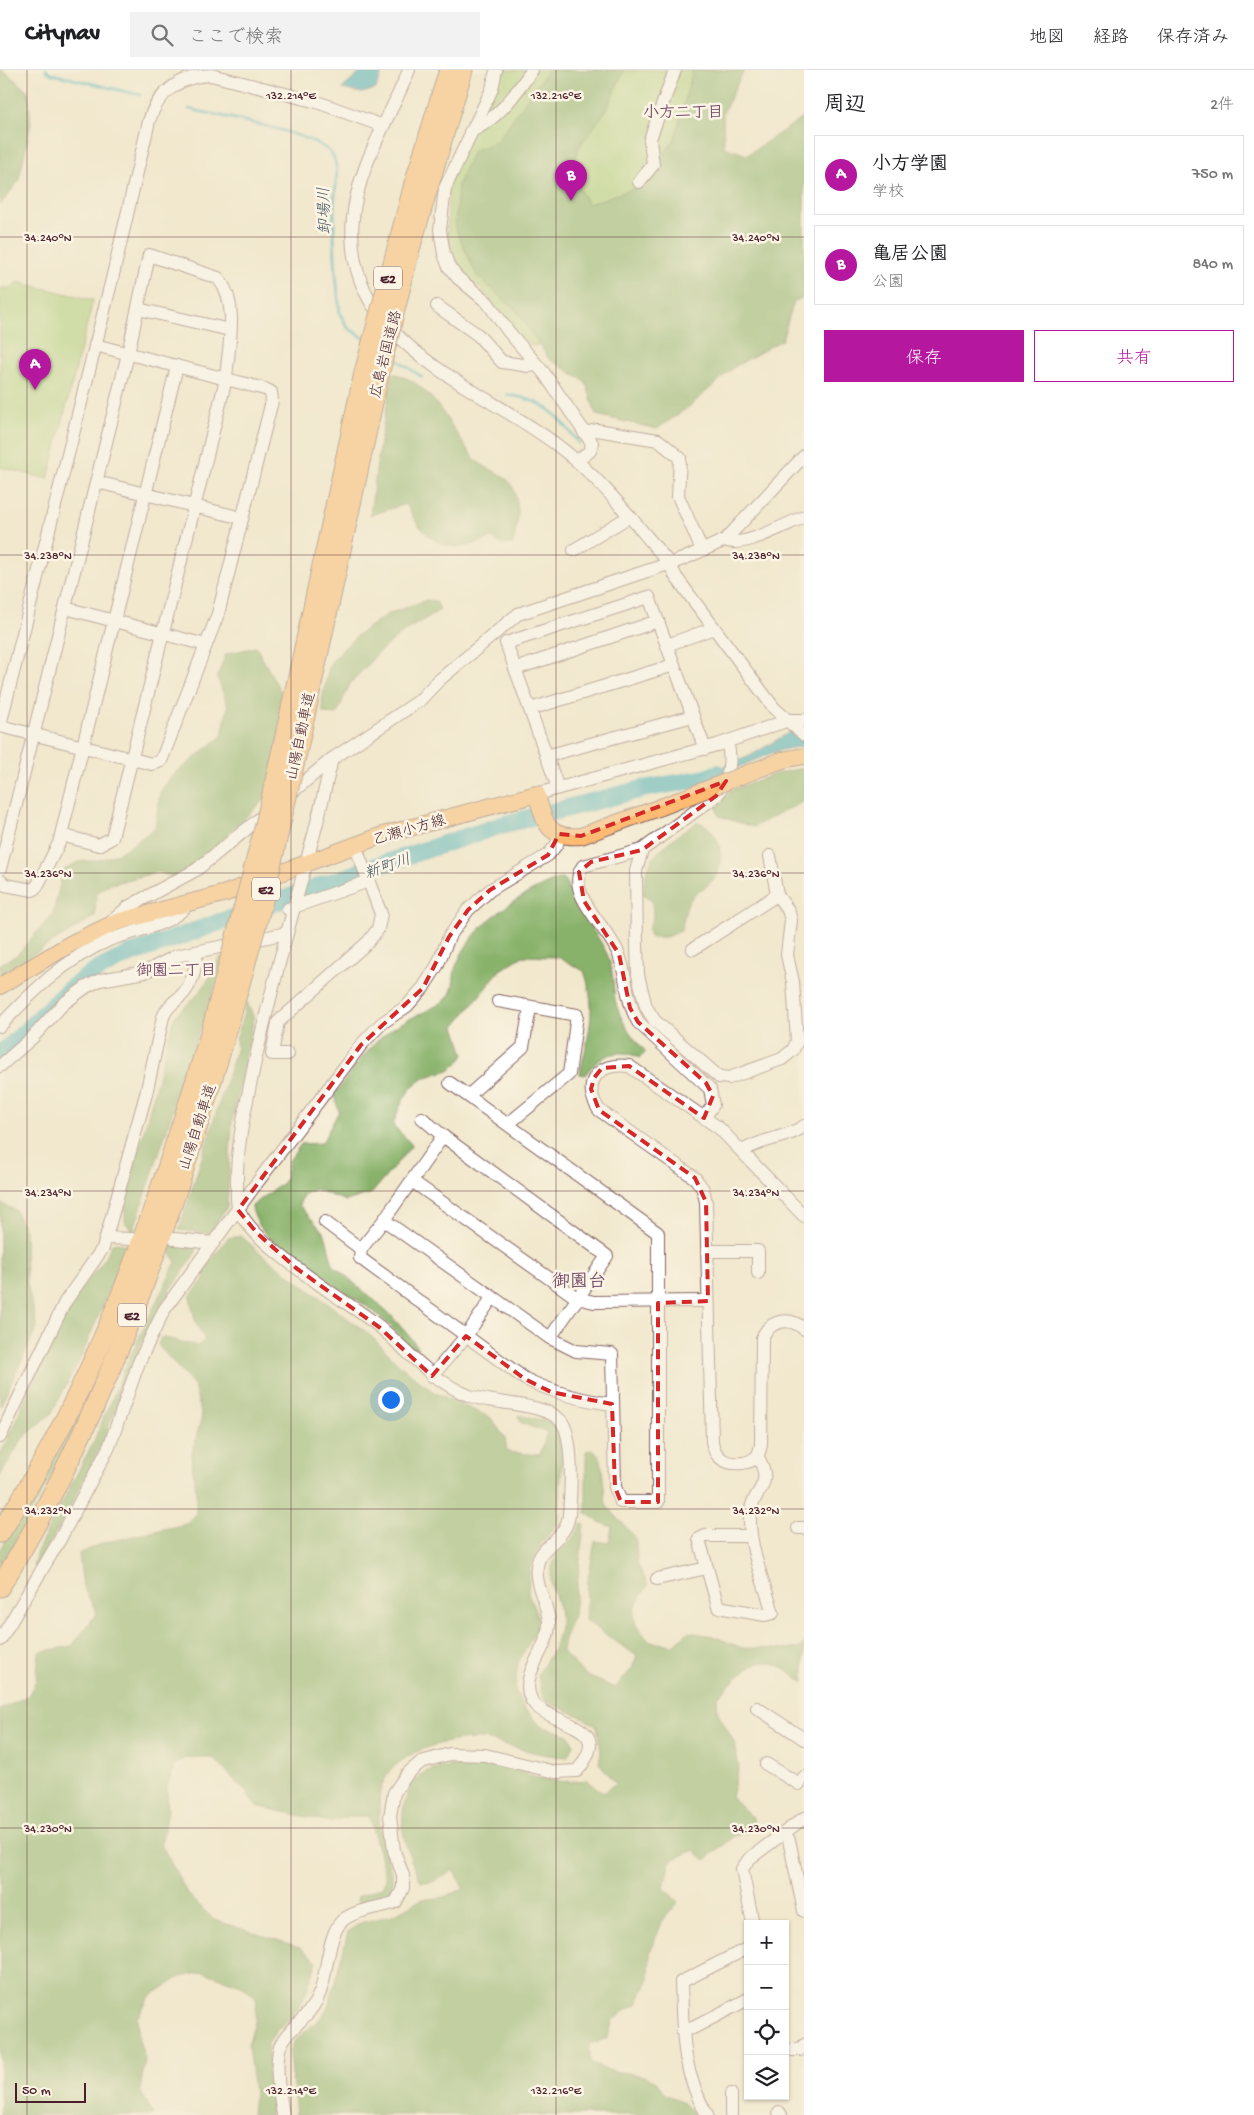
<!DOCTYPE html>
<html lang="ja">
<meta charset="utf-8">
<style>
body{margin:0;font-family:"Gochi Hand","Klee One",sans-serif;background:#f2f2f2;color:#202124}
.controls{position:absolute;right:15px;bottom:15px;display:grid;overflow:hidden;border-radius:0px;box-shadow:0 1px 4px #0004}
.controls button{width:45px;height:45px;display:grid;place-items:center;padding:0;border:0;border-bottom:1px solid #e0e0e0;background:#fff;color:#202124;font:25px sans-serif}
.scale{position:absolute;left:15px;bottom:12px;width:71px;box-sizing:border-box;padding-left:5px;border:2px solid #4a1f2b;border-top:0;font-size:14px;line-height:18px;white-space:nowrap;color:#4a1f2b;-webkit-text-stroke:4px #fcf5e5;paint-order:stroke}
.you{position:absolute;left:390px;top:1329px;width:18px;height:18px;margin:-12px;border:4px solid #fff;border-radius:50%;background:#1a73e8;box-shadow:0 0 0 8px #1a73e833}
.badge{display:grid;place-items:center;width:32px;height:32px;border-radius:50%;background:#b5179e;color:#fff;font-size:16px;font-weight:700}
.pin{position:absolute;translate:-50% -41px;filter:drop-shadow(0 1px 2px #0008)}
.pin::after{content:'';position:absolute;top:26px;width:18px;height:15px;background:inherit;clip-path:polygon(0 0,100% 0,50% 100%)}
.list{margin:0;padding:0;list-style:none}
h2{display:flex;justify-content:space-between;align-items:center;height:65px;margin:0;padding:0 20px;font-size:21px}
h2 small{font-size:16px;font-weight:400;color:#757577}
.list li{display:grid;grid-template-columns:32px 1fr auto;gap:15px;align-items:center;box-sizing:border-box;height:80px;margin:0 10px 10px;padding:0 10px;border:1px solid #e0e0e0;border-radius:0px}
.list b{display:block;font-size:19px;white-space:nowrap}
.list p{margin:0;font-size:16px;white-space:nowrap;color:#757577}
.list em{font-size:16px;font-style:normal;color:#757577}
.actions{display:flex;gap:10px;padding:15px 20px}
.actions a{flex:1;padding:11px 0;border:1px solid #b5179e;border-radius:0px;text-align:center;font-size:18px;color:#b5179e}
.actions .main{background:#b5179e;color:#fff}
.icon{flex:none;width:28px;height:28px;fill:none;stroke:currentColor;stroke-width:2;stroke-linecap:round;stroke-linejoin:round}
.map{position:relative;flex:none;width:804px;height:2045px;overflow:hidden}
header{display:flex;align-items:center;gap:30px;box-sizing:border-box;height:70px;padding:0 25px;background:#fff;border-bottom:1px solid #e0e0e0}
header strong{font-size:24px}
nav{display:flex;gap:28px;margin-inline-start:auto;font-size:18px}
.search{width:350px;height:45px;background:#f2f2f2;display:flex;align-items:center;gap:12px;box-sizing:border-box;padding:0 18px;border-radius:0px;color:#757577;font-size:19px}
main{display:flex}
aside{flex:1;background:#fff}
.map>svg:first-child{display:block}
.green{fill:#abd07a;stroke:#7a7852}
.forest{fill:#88b26a;stroke:#69684a}
.water{fill:#41aebe;stroke:#466674}
.lines{fill:none;stroke-linecap:round;stroke-linejoin:round}
.stream{stroke:#41aebe;stroke-width:3}
.river{stroke:#41aebe;stroke-width:18}
.minor-casing{stroke:#846564;stroke-width:14}
.major-casing{stroke:#846564;stroke-width:18}
.highway-casing{stroke:#846564;stroke-width:21}
.minor{stroke:#fff;stroke-width:12}
.major{stroke:#febb71;stroke-width:16}
.highway{stroke:#febb71;stroke-width:19}
.major-bridge-casing{stroke:#846564;stroke-width:18;stroke-linecap:butt}
.highway-bridge-casing{stroke:#846564;stroke-width:21;stroke-linecap:butt}
.major-bridge{stroke:#febb71;stroke-width:16}
.highway-bridge{stroke:#febb71;stroke-width:19}
.marked{fill:none;stroke:#d62828;stroke-width:4;stroke-dasharray:10 6;stroke-linejoin:round}
.ticks{fill:none;stroke:#4a1f2b;stroke-width:1;stroke-opacity:0.45}
.labels{text-anchor:middle;stroke-width:5;stroke-linejoin:round;paint-order:stroke}
.shield{fill:#fcf5e5;stroke:#7f5f63;stroke-width:1}
.shield-label{font-size:14px;font-weight:bold;fill:#4a1f2b}
.street-label{font-size:15px;fill:#4a1f2b;stroke:#fcf5e5}
.neighbourhood-label{font-size:16px;font-weight:bold;fill:#784e6c;stroke:#fcf5e5}
.water-label{font-size:16px;font-style:italic;fill:#465866;stroke:#fcf5e5}
.quarter-label{font-size:18px;font-weight:bold;fill:#784e6c;stroke:#fcf5e5}
.ticks-label{font-size:12px;text-anchor:middle;fill:#4a1f2b;stroke:#fcf5e5;stroke-width:5;stroke-linejoin:round;paint-order:stroke}
</style>
<header>
<strong>Citynav</strong>
<div class="search"><svg class="icon" aria-label="search" viewBox="0 0 24 24"><circle cx="10" cy="10" r="6"/><path d="M15 15l6 6"/></svg>ここで検索</div>
<nav><a>地図</a><a>経路</a><a>保存済み</a></nav>
</header>
<main>
<div class="map">
<svg width="804" height="2045" viewBox="0 0 804 2045">
<rect width="100%" height="100%" fill="#fcf5e5"/>
<filter id="ink" filterUnits="userSpaceOnUse"><feTurbulence type="fractalNoise" baseFrequency=".02" numOctaves="2"/><feDisplacementMap in="SourceGraphic" scale="10" xChannelSelector="R" yChannelSelector="G"/><feConvolveMatrix kernelMatrix="1 2 1 2 8 2 1 2 1" color-interpolation-filters="sRGB"/></filter>
<filter id="wash" filterUnits="userSpaceOnUse"><feTurbulence type="fractalNoise" baseFrequency=".0096" numOctaves="4" result="noise"/><feDisplacementMap in="SourceGraphic" scale="20" xChannelSelector="R" yChannelSelector="G"/><feGaussianBlur stdDeviation="1.12" result="paint"/><feColorMatrix in="noise" values="0 0 0 0 0 0 0 0 0 0 0 0 0 0 0 0 0 1.4 0 .05"/><feComposite in="paint" operator="in"/></filter>
<g filter="url(#wash)">
<rect width="100%" height="100%" fill="#f1e8cd"/>
<g class="green">
<polygon points="496,0 723,0 549,273 533,276 515,263 484,221 461,204 448,169 448,119"/>
<polygon points="17,212 93,230 48,409 0,397 0,218 11,218"/>
</g>
<g class="forest">
<polygon points="0,0 3,0 28,21 31,54 19,110 0,135"/>
<polygon points="548,0 624,0 605,42 579,77 571,105 588,134 645,115 675,68 693,0 744,0 723,43 724,77 747,85 804,47 804,228 794,231 782,270 734,297 690,336 657,359 596,345 586,312 549,289 517,241 477,206 455,158 458,114 473,81 497,71"/>
<path d="M393 303C435 314 449 358 474 388 483 400 507 402 513 418 521 439 518 452 513 474L503 475 492 468C482 470 468 478 458 477 428 474 419 457 406 434L370 445 380 372Z"/>
<polygon points="426,530 436,531 440,540 405,561 379,582 350,614 337,644 323,643 322,629 330,593 356,566 388,544"/>
<path d="M256 577 286 631 266 728 196 794 174 807 158 802 107 815 96 824 95 846 0 905V894L17 885 53 844 63 801C84 786 82 794 102 789 122 784 140 770 155 757L160 722 171 707 222 666 228 636 217 607 226 584Z"/>
<polygon points="804,698 804,731 753,757 719,746 716,737 731,720 778,703"/>
<path d="M698 752C719 758 727 789 715 807 709 817 695 822 689 831 686 836 683 853 681 861L666 867H650L648 860 653 847 652 830 643 824C645 783 667 773 698 752Z"/>
<path d="M561 808 566 811C574 840 595 858 607 884 613 898 613 915 615 930 620 951 632 967 646 982L640 988C617 977 600 985 585 1005L580 1004C588 966 598 939 584 901L558 887 523 886 500 900 455 956 464 985C447 1008 443 998 421 1010 406 1018 398 1040 393 1055L412 1075 372 1123 346 1131 315 1119 303 1125 299 1135 325 1164 333 1195 389 1243 419 1278 413 1279C398 1264 383 1247 365 1235 334 1213 256 1176 252 1136L284 1112 289 1091 301 1074 322 1073 339 1041 334 1025C353 1000 371 971 398 955 411 947 440 937 448 927 456 917 452 904 457 894 473 853 521 823 561 808Z"/>
<path d="M219 888H223L205 953 200 959 133 1162 125 1152V1134L173 950C179 940 188 935 196 926 206 915 213 903 219 888Z"/>
<polygon points="247,932 254,948 232,1051 227,1137 209,1163 179,1160 237,977 236,970"/>
<polygon points="0,1133 15,1140 25,1160 26,1208 37,1258 0,1336"/>
<path d="M241 1166 264 1186 370 1265 402 1297 434 1322 491 1348 505 1368 507 1382 540 1385 547 1362 521 1353 518 1345 548 1351 558 1360 562 1383 559 1452 542 1473 530 1497 528 1523 538 1548 535 1562 518 1593 515 1620 524 1638 541 1656 569 1665 574 1675 567 1687C545 1686 524 1680 503 1674 496 1672 488 1669 481 1669 446 1668 388 1682 380 1722 379 1729 379 1738 379 1745 378 1771 393 1794 393 1820L358 1833 357 1827 382 1817 386 1808 369 1746H350L330 1752 256 1736 247 1723 213 1688H186L174 1695 167 1717 168 1741 161 1774 187 1823 214 1850 299 1877 317 1891 304 1927 293 1945 278 1959 267 1974 273 2037 270 2045H252L254 2023 248 1975 255 1951 257 1929 241 1915 204 1902 180 1907 150 1926 137 1948 139 1970 145 1989 140 2021 154 2045H0V1640L29 1625 36 1610 39 1582 72 1576 97 1543 83 1517 79 1484 103 1473 186 1454 196 1443V1419L191 1387 202 1346 194 1316 158 1275 161 1267 198 1276 205 1270 195 1250 190 1227 203 1210 210 1191 228 1168Z"/>
<polygon points="117,1173 128,1175 82,1285 51,1344 23,1368 0,1406 0,1386 10,1362 70,1233 102,1193 112,1174"/>
<polygon points="173,1173 193,1174 196,1182 163,1231 141,1274 102,1374 66,1445 36,1497 33,1496 37,1481 94,1371 131,1284 176,1192 169,1180"/>
<path d="M106 1282 108 1283C77 1358 41 1429 0 1499V1479L36 1420Z"/>
<path d="M593 1380 601 1389 606 1435 636 1468 637 1493 648 1515C630 1543 628 1547 650 1572L674 1575 688 1562 713 1566 742 1578 799 1579 804 1573V1613C796 1607 787 1599 778 1595 754 1583 732 1613 717 1628L718 1643 734 1672 739 1696 731 1727 753 1748 756 1760 735 1766 705 1790 694 1780 670 1791 664 1818 678 1832 662 1852 650 1882 649 1908 637 1934 613 1949 608 1968 589 1974 591 1993 606 2000 640 2005 655 2010 665 2024 681 2031 695 2045H296L290 1982 295 1970 322 1947 329 1935 348 1862 360 1853 393 1845 422 1829 440 1828 464 1819 453 1800 433 1812H421C407 1784 396 1756 407 1725 413 1706 425 1700 443 1697 456 1695 469 1693 482 1693 507 1695 531 1708 556 1711 567 1712 576 1711 587 1710L603 1723 616 1713 599 1693 601 1682 597 1657 584 1648 546 1632 540 1620 538 1604C552 1582 564 1566 559 1539 556 1522 546 1514 553 1494 558 1476 575 1473 581 1453L584 1454 574 1545 564 1569 562 1581 585 1605 615 1618 632 1599 637 1586 585 1550 588 1509 595 1471 609 1473 612 1457 599 1452 586 1443V1381Z"/>
</g>
<g class="water">
<polygon points="363,0 383,0 376,19 362,23 342,19"/>
<path d="M793 660H804V677C765 677 733 708 694 710L712 705 723 697 750 686Z"/>
</g>
<g class="lines">
<g class="stream">
<polyline points="46,0 52,4 140,25"/>
<path d="M189 39C217 46 325 63 334 88 340 103 334 122 334 137 333 172 336 209 340 244L348 258 366 269"/>
<polyline points="390,285 422,307"/>
<path d="M508 325C546 330 556 344 579 373"/>
</g>
<path class="river" d="M0 984C26 964 46 939 71 918 89 904 107 894 128 885L379 795 505 754 642 719 706 708 718 703"/>
</g>
</g>
<g filter="url(#ink)">
<g class="lines">
<g class="minor-casing">
<g id="minor">
<path d="M409 0C390 48 358 95 353 148 340 273 477 314 557 375 601 408 634 452 669 493L676 507 774 638 804 665"/>
<polyline points="496,0 492,19 445,118 440,160 444,184 449,197 458,208 487,232 508,261 544,303 592,373 590,381 577,391"/>
<path d="M470 62C498 49 515 25 532 0"/>
<polyline points="639,112 653,95 650,69 675,0"/>
<polyline points="437,236 478,265 502,292 529,296 536,295"/>
<polyline points="138,239 230,260"/>
<polyline points="584,363 597,360 658,370 680,388 678,426 702,480"/>
<polyline points="97,412 242,448"/>
<path d="M725 470C743 479 785 454 804 447"/>
<polyline points="574,480 630,446"/>
<polyline points="65,538 206,575"/>
<polyline points="667,575 714,558"/>
<polyline points="515,599 658,551"/>
<polyline points="530,639 674,595"/>
<path d="M0 655 112 209 149 51C158 22 180 6 211 5L317 32 383 56"/>
<polyline points="0,656 152,694 161,691 218,544 272,331 271,322 265,319 95,275"/>
<polyline points="546,686 693,646"/>
<polyline points="558,718 506,573 649,527 705,679"/>
<polyline points="537,724 717,675 789,650 804,650"/>
<polyline points="286,727 332,689 419,631 438,611 518,544 683,489 725,470 804,386"/>
<polyline points="642,780 636,801 637,876 638,905 646,937 655,951 719,1007 729,1008 782,989 793,980 797,971 793,912 787,885 791,850 788,840 777,825 693,879"/>
<polyline points="770,786 777,825"/>
<path d="M0 799 128 284 149 185 218 208C240 234 228 277 226 309L112 768 99 775 61 765"/>
<polyline points="0,810 5,815 33,820 37,816 59,773 177,296"/>
<polyline points="288,839 369,811"/>
<polyline points="110,853 128,837 196,800 269,741"/>
<polyline points="498,931 577,945 569,1004 508,1054"/>
<path d="M0 956C32 922 65 889 109 870 132 861 175 855 188 833"/>
<polyline points="288,984 272,984 278,952 368,872 378,859 381,844 355,775"/>
<polyline points="0,996 32,968 63,934 86,917 100,910 145,902 176,886 287,863"/>
<polyline points="469,1025 523,977 530,938"/>
<polyline points="422,1048 443,1066 607,1186 550,1268"/>
<path d="M704 1048 713 1035 710 1019 638 952C625 928 628 909 619 885 611 860 563 823 583 796L642 780 716 726C728 712 733 691 727 672"/>
<path d="M443 1066 384 1150 361 1179 360 1188 525 1309C554 1323 580 1330 612 1334"/>
<path d="M743 1081C762 1068 789 1068 804 1056"/>
<polyline points="412,1111 577,1228 594,1232 708,1231"/>
<path d="M804 1146 719 1058 629 996C598 992 581 1012 599 1040L695 1108 703 1119 706 1132 712 1371C714 1388 726 1395 743 1393 748 1392 753 1391 757 1386 759 1384 760 1379 761 1375L762 1268C770 1250 789 1246 804 1259"/>
<polyline points="384,1150 550,1268 576,1281 612,1284 615,1417 621,1432 658,1432 658,1163 450,1013"/>
<polyline points="325,1152 361,1179"/>
<polyline points="106,1168 132,1169"/>
<polyline points="175,1169 213,1173"/>
<polyline points="708,1181 758,1181 758,1203"/>
<polyline points="432,1306 466,1266 492,1228"/>
<path d="M0 1367 65 1232 103 1178 146 1024 163 947C167 937 173 933 181 926 193 914 196 899 196 882"/>
<polyline points="798,1458 804,1458"/>
<path d="M749 1466H705L699 1469 718 1537 765 1545 773 1543C764 1512 749 1479 750 1446 750 1421 777 1417 757 1386"/>
<polyline points="657,1509 707,1498"/>
<polyline points="0,1570 59,1471 109,1377 139,1292 164,1240 256,1114 361,975 382,953 407,936 423,918 437,896 449,867 468,840 490,820 548,785 557,774 559,764"/>
<polyline points="757,1638 804,1669"/>
<polyline points="766,1694 799,1714 804,1707"/>
<polyline points="784,1763 789,1770 804,1841"/>
<polyline points="753,1854 742,1799 749,1789 804,1748"/>
<polyline points="683,1960 693,1958 748,1929"/>
<polyline points="785,1980 800,1980 804,1975"/>
<polyline points="779,2042 781,2045"/>
<path d="M283 2045C280 2025 275 2001 279 1980 284 1959 311 1949 320 1922 327 1905 328 1862 343 1850 357 1839 380 1838 396 1832L403 1818V1805L394 1781 390 1746 394 1723 407 1704 421 1692 450 1684 485 1685 555 1702 577 1701C628 1639 512 1665 530 1605 535 1589 550 1569 549 1552 548 1534 534 1515 537 1496 540 1474 567 1470 569 1444 571 1423 574 1366 561 1351 545 1333 493 1334 470 1326 433 1312 409 1282 380 1257 365 1245 349 1235 333 1224 309 1207 250 1167 239 1140 236 1134 237 1123 237 1115 236 1075 246 1036 254 996 270 922 291 849 311 775 319 747 325 718 332 689"/>
<path d="M707 2045C681 1999 683 1963 681 1912L748 1878"/>
<polyline points="731,2045 731,2024"/>
</g>
</g>
<g class="major-casing">
<path id="major" d="M0 916 72 873 117 852 226 823 383 765 537 724C544 752 547 769 581 766L661 737"/>
</g>
<g class="highway-casing">
<g id="highway">
<polyline points="414,114 449,0"/>
<polyline points="428,118 463,0"/>
<polyline points="283,675 364,303"/>
<polyline points="298,678 379,305"/>
<path d="M0 1463C102 1305 159 1132 213 954"/>
<path d="M0 1517C106 1345 171 1150 228 957"/>
</g>
</g>
<use href="#minor" class="minor"/>
<use href="#major" class="major"/>
<use href="#highway" class="highway"/>
<g class="major-bridge-casing">
<polyline id="major-bridge" points="661,737 782,690 804,686"/>
</g>
<g class="highway-bridge-casing">
<g id="highway-bridge">
<polyline points="364,303 414,114"/>
<polyline points="379,305 410,179 428,118"/>
<polyline points="213,954 265,755 283,675"/>
<polyline points="228,957 263,831 298,678"/>
</g>
</g>
<use href="#major-bridge" class="major-bridge"/>
<use href="#highway-bridge" class="highway-bridge"/>
</g>
</g>
<path d="M0 0H804V2045H0ZM726 711 716 726 642 780 591 792 579 802 584 831 619 884 630 938 638 952 706 1013 713 1026 704 1048 629 996 602 998 594 1008 591 1019 599 1040 695 1108 706 1132 708 1231 658 1233V1432H621L615 1417 612 1334 551 1322 525 1309 466 1266 432 1306 379 1257 296 1198 257 1163 238 1140 361 975 423 918 449 867 468 840 490 820 548 785 559 764 581 766Z" fill="#f1e8cd" fill-opacity=".55" fill-rule="evenodd"/>
<path class="marked" d="M726 711 716 726 642 780 591 792 579 802 584 831 619 884 630 938 638 952 706 1013 713 1026 704 1048 629 996 602 998 594 1008 591 1019 599 1040 695 1108 706 1132 708 1231 658 1233V1432H621L615 1417 612 1334 551 1322 525 1309 466 1266 432 1306 379 1257 296 1198 257 1163 238 1140 361 975 423 918 449 867 468 840 490 820 548 785 559 764 581 766Z"/>
<path class="ticks" d="M27 0V2045M291 0V2045M556 0V2045M0 167H804M0 485H804M0 803H804M0 1121H804M0 1439H804M0 1758H804"/>
<g class="labels">
<g class="shield">
<rect x="374" y="196.5" width="28" height="23" rx="4"/>
<rect x="252" y="807.5" width="28" height="23" rx="4"/>
<rect x="118" y="1233.5" width="28" height="23" rx="4"/>
</g>
<g class="shield-label">
<text x="388" y="213">E2</text>
<text x="266" y="824">E2</text>
<text x="132" y="1250">E2</text>
</g>
<g class="street-label">
<text transform="translate(385 284) rotate(-76)" y="5">広島岩国道路</text>
<text transform="translate(300 666) rotate(-78)" y="5">山陽自動車道</text>
<text transform="translate(409 759) rotate(-16)" y="5">乙瀬小方線</text>
<text transform="translate(197 1057) rotate(-72)" y="5">山陽自動車道</text>
</g>
<g class="neighbourhood-label">
<text x="683" y="47">小方二丁目</text>
<text x="176" y="905">御園二丁目</text>
</g>
<g class="water-label">
<text transform="translate(323 141) rotate(-92)" y="6">卸場川</text>
<text transform="translate(387 795) rotate(-19)" y="6">新町川</text>
</g>
<g class="quarter-label">
<text x="579" y="1216">御園台</text>
</g>
</g>
<g class="ticks-label">
<text x="291" y="29">132.214°E</text>
<text x="556" y="29">132.216°E</text>
<text x="48" y="171">34.240°N</text>
<text x="756" y="171">34.240°N</text>
<text x="48" y="489">34.238°N</text>
<text x="756" y="489">34.238°N</text>
<text x="48" y="807">34.236°N</text>
<text x="756" y="807">34.236°N</text>
<text x="48" y="1126">34.234°N</text>
<text x="756" y="1126">34.234°N</text>
<text x="48" y="1444">34.232°N</text>
<text x="756" y="1444">34.232°N</text>
<text x="48" y="1762">34.230°N</text>
<text x="756" y="1762">34.230°N</text>
<text x="291" y="2024">132.214°E</text>
<text x="556" y="2024">132.216°E</text>
</g>
</svg>
<div class="controls">
<button>+</button>
<button>−</button>
<button><svg class="icon" aria-label="locate" viewBox="0 0 24 24"><circle cx="12" cy="12" r="6"/><path d="M12 2v4M12 18v4M2 12h4M18 12h4"/></svg></button>
<button><svg class="icon" aria-label="layers" viewBox="0 0 24 24"><path d="M12 4l9 5-9 5-9-5zM3 14l9 5 9-5"/></svg></button>
</div>
<div class="scale">50 m</div>
<div class="you"></div>
<div class="pin badge" style="left:35px;top:320px">A</div>
<div class="pin badge" style="left:571px;top:131px">B</div>
</div>
<aside>
<h2>周辺<small>2件</small></h2>
<ul class="list">
<li><span class="badge">A</span><div><b>小方学園</b><p>学校</p></div><em>750 m</em></li>
<li><span class="badge">B</span><div><b>亀居公園</b><p>公園</p></div><em>840 m</em></li>
</ul>
<div class="actions"><a class="main">保存</a><a>共有</a></div>
</aside>
</main>
